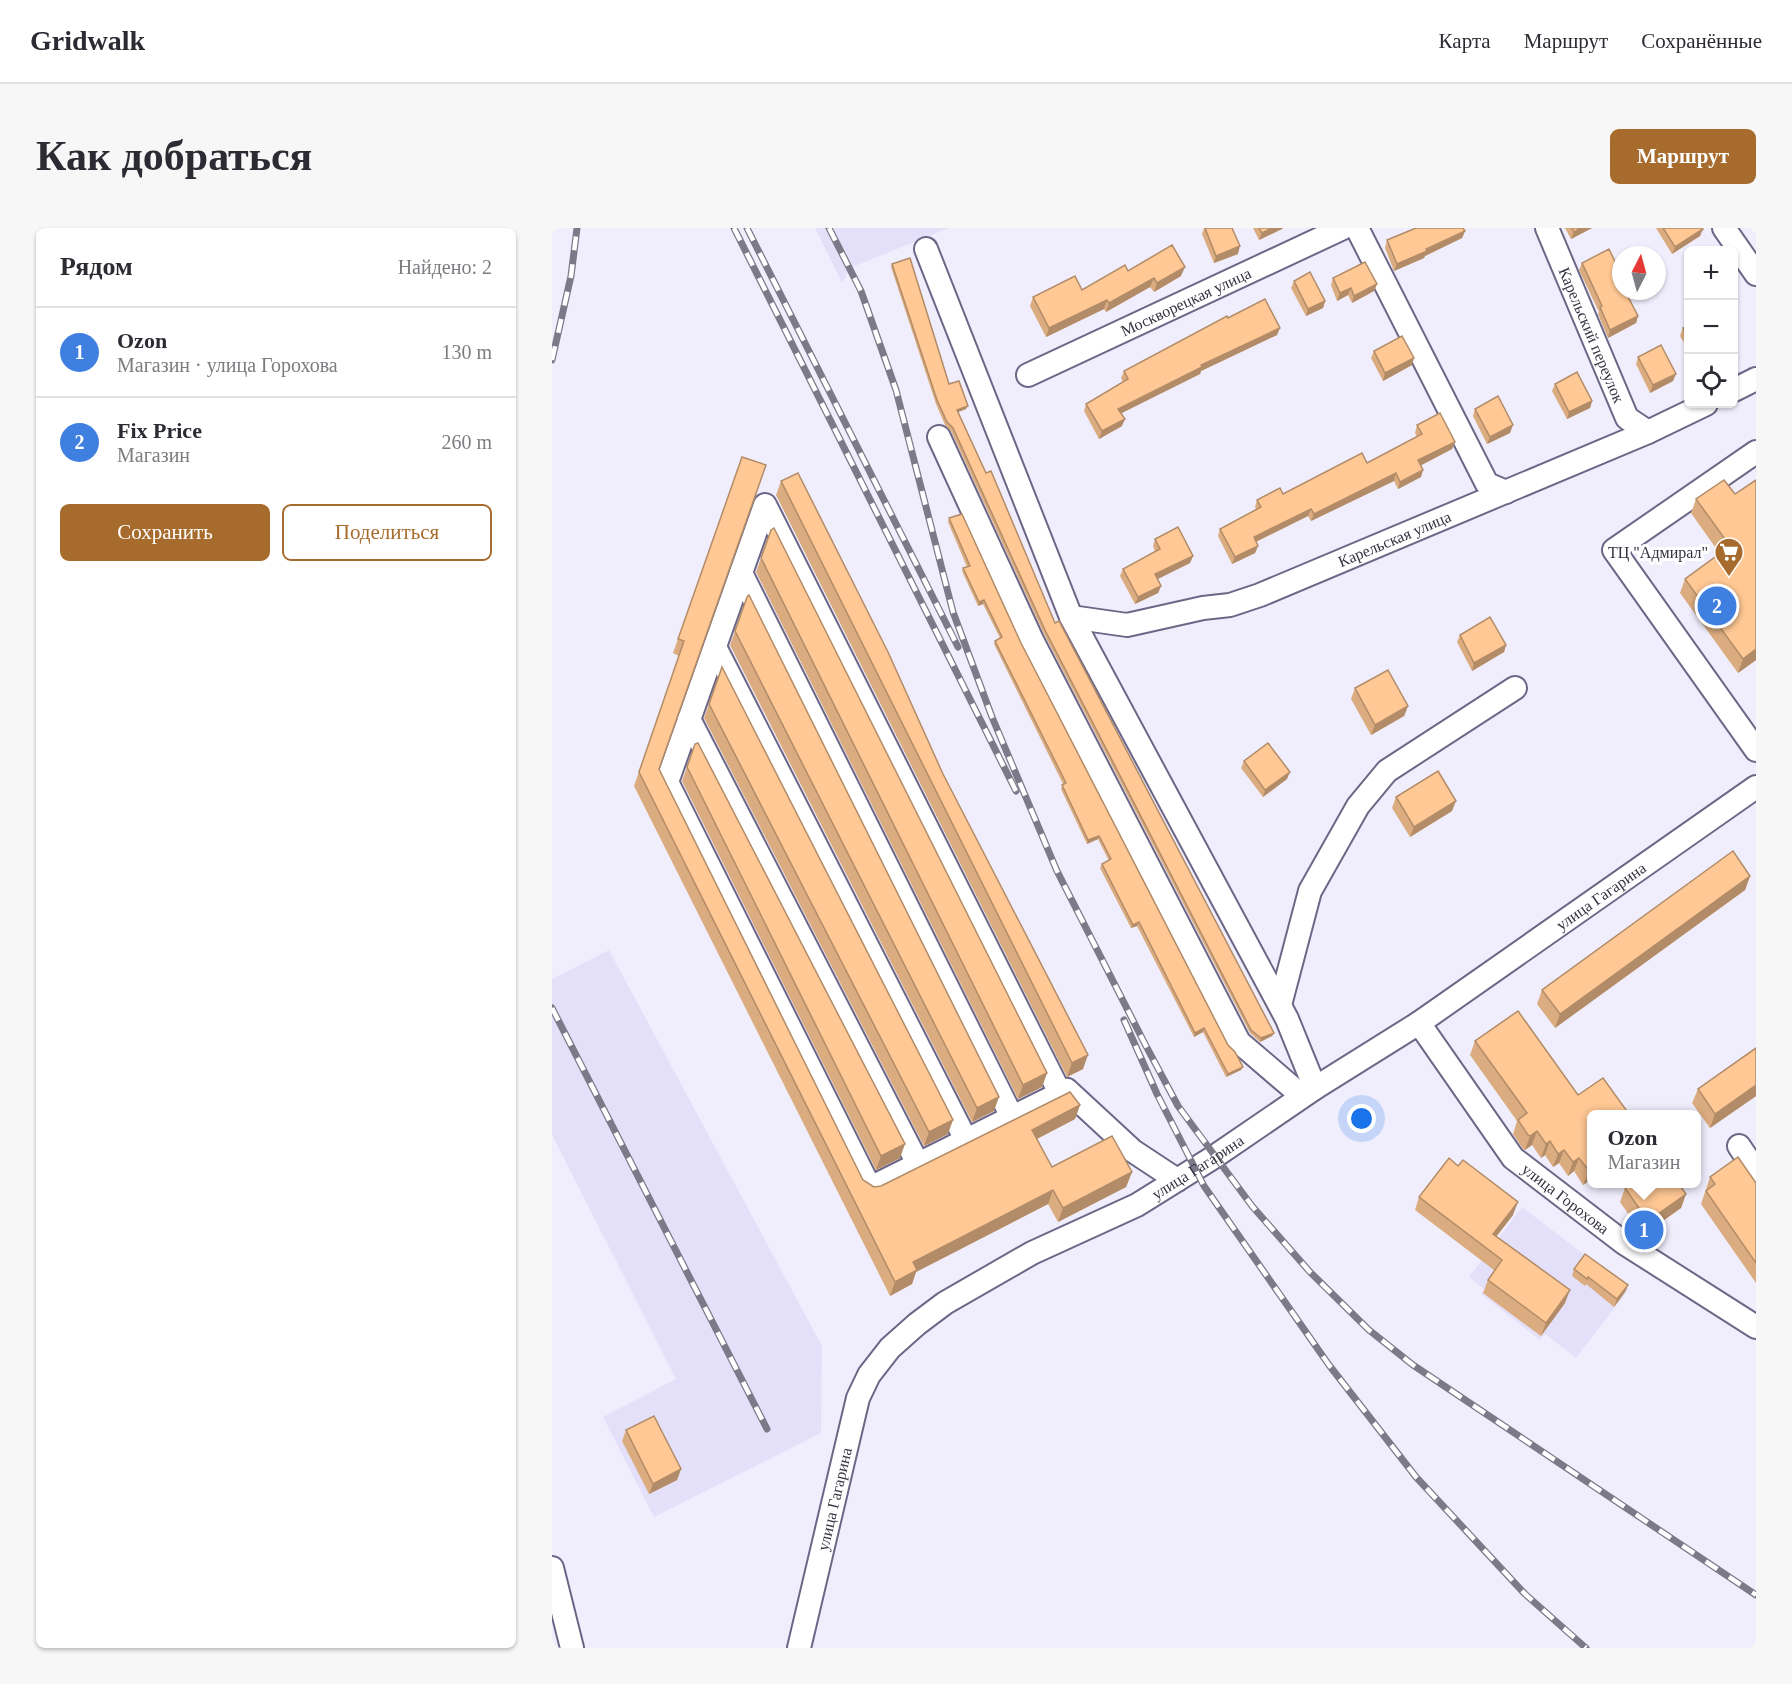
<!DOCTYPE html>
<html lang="ru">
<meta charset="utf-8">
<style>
body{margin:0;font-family:Georgia,serif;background:#f7f7f7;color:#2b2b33}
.controls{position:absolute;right:18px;top:18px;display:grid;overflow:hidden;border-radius:9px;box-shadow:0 2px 4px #0004}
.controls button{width:54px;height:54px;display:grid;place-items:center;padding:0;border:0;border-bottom:2px solid #e1e1e2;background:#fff;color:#2b2b33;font:30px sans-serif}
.compass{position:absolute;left:1060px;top:18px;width:54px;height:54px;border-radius:50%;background:#fff;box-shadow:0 2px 4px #0004;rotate:6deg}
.you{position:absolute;left:810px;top:891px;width:21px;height:21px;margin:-15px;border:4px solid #fff;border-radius:50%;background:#1a73e8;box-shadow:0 0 0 9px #1a73e833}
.badge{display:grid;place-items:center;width:39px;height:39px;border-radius:50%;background:#a76c2d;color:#fff;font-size:20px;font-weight:700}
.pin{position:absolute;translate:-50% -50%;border:3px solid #fff;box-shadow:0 2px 6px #0006}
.popup{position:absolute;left:1035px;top:882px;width:114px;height:78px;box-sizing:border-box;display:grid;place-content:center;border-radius:9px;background:#fff;filter:drop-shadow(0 2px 4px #0005);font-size:20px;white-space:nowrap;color:#7c7c81}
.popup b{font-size:22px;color:#2b2b33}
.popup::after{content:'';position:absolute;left:50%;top:100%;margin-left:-12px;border:12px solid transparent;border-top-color:#fff}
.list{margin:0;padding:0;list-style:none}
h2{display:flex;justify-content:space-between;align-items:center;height:78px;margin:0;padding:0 24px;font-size:26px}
h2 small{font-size:20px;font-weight:400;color:#7c7c81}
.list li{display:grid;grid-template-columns:39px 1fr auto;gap:18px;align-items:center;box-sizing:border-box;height:90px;padding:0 24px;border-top:2px solid #e1e1e2}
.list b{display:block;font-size:22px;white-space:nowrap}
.list p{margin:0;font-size:20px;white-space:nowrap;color:#7c7c81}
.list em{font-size:20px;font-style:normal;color:#7c7c81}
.actions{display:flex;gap:12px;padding:18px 24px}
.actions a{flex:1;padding:14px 0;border:2px solid #a76c2d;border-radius:9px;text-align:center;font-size:21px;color:#a76c2d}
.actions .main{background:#a76c2d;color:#fff}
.icon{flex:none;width:33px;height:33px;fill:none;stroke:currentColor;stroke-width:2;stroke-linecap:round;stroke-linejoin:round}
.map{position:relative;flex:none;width:1204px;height:1420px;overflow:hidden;border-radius:9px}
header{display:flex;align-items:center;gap:36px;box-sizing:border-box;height:84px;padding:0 30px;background:#fff;border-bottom:2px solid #e1e1e2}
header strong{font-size:28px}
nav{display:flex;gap:33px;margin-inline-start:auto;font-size:21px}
.intro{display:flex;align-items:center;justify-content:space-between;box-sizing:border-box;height:144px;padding:0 36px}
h1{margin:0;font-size:42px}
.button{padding:15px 27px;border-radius:9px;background:#a76c2d;color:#fff;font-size:21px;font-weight:700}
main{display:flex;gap:36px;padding:0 36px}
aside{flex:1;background:#fff;border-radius:9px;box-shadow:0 2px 4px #0004}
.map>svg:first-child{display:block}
.built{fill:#e4e0fa}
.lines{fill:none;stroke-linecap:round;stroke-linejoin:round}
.minor-casing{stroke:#6c6786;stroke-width:26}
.minor{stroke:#fff;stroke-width:22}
.rail-casing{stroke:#7c7a88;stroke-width:7}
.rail{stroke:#fff;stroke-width:4.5;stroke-dasharray:14;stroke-linecap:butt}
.wall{fill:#dbac7f}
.shaded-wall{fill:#b28c68}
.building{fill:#ffc894;stroke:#b28c68;stroke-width:1.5}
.labels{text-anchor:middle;stroke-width:6;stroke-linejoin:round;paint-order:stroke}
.street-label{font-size:16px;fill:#353341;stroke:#fff}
.poi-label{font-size:16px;fill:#353341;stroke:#fff;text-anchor:end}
</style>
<header>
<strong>Gridwalk</strong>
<nav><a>Карта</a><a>Маршрут</a><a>Сохранённые</a></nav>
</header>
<div class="intro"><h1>Как добраться</h1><a class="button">Маршрут</a></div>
<main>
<aside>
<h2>Рядом<small>Найдено: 2</small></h2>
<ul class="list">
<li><span class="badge" style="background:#3f7fe0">1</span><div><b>Ozon</b><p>Магазин · улица Горохова</p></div><em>130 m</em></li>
<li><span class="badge" style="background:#3f7fe0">2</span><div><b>Fix Price</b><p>Магазин</p></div><em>260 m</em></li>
</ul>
<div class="actions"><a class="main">Сохранить</a><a>Поделиться</a></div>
</aside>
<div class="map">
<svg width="1204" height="1420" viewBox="0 0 1204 1420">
<rect width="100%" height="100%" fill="#f0eefd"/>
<g class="built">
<polygon points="263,0 397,0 298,40 290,55"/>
<polygon points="57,722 270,1118 269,1205 102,1289 51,1189 124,1151 0,907 0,751"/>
<polygon points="970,979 1077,1061 1024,1130 993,1106 988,1112 929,1066 932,1061 917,1049"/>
</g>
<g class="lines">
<g class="minor-casing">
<g id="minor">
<polyline points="805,0 935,256 954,264"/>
<path id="s1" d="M995 0 1075 190 1096 204"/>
<polyline points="1172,0 1204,46"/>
<polyline points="374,21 519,389 735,791 763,860"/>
<path id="s2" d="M476 147 791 0"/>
<polyline points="1182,162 1204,151"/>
<polyline points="387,209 480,412 687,814 750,868"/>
<polyline points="1204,224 1062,322 1204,522"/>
<polyline points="189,345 460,889"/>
<path id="s3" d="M519 389 575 397 651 380 678 377 708 367 1096 204 1154 176"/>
<polyline points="163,419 414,912"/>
<polyline points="137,491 366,936"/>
<polyline points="728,777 758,663 806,578 835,543 963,460"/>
<path id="s4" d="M867 795 961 930 1072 1015 1204 1099"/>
<polyline points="508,865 213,277 115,554 318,960 515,862 581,923 625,952"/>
<polyline points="1187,918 1204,943"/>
<polyline points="0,1340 20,1420"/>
<path id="s5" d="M247 1420 306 1170 317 1147 338 1120 365 1096 393 1075 480 1025 585 977 662 929 763 860 867 795 1204 559"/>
</g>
</g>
<use href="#minor" class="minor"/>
<g class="rail-casing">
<g id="rail">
<polyline points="182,0 464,563"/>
<polyline points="195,0 406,419"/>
<polyline points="277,0 309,63 344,162 401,384 440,489 505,643 593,816 626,878 700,978 758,1044 817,1102 861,1137 1204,1367"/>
<polyline points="0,132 19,48 25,0"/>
<polyline points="0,780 215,1201"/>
<polyline points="572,792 605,866 652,958 777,1137 864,1249 973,1366 1034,1420"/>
</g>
</g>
<use href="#rail" class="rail"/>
</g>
<g class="wall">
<polygon points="652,0 680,0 686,26 662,35 650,6"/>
<polygon points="701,0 731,0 730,1 707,12"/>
<polygon points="1013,0 1040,0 1019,11"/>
<polygon points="1104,0 1150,0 1148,8 1120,26"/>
<polygon points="913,3 910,10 873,28 872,30 842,43 833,20 835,12"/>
<polygon points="1030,35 1068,44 1066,50 1086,88 1084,95 1056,110 1046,86 1047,84 1027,42"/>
<polygon points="340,36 397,156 414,181 406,184 503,395 722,805 720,808 708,814 698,805 492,406 399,203 393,197 384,176 339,39"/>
<polygon points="1137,42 1137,54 1134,50"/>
<polygon points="576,43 629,48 602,64 598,59 554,84 552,81 494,109 478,78 481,69 530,62"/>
<polygon points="781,50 825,56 822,63 800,75 796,67 785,73 779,57"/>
<polygon points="742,53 773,73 771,80 754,88 739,60"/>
<polygon points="676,90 728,100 725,107 649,143 648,146 569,185 570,198 547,211 532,183 534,176 571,154 569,150 572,143"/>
<polygon points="1137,97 1137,123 1128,108 1131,100"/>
<polygon points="822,123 860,137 831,153 819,130"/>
<polygon points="1086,129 1121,153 1098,165 1084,136"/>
<polygon points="1003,156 1040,173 1038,180 1015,191 1000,163"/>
<polygon points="923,181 958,205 935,216 921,188"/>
<polygon points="865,197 903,214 900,221 869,237 869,249 846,261 842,253 759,293 756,288 704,314 706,318 703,325 680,336 666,308 668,301 704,281 703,279 705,272 731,266 815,235 865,209 863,205"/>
<polygon points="190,229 107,541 311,952 322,959 329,958 528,877 523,891 485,911 500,939 580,944 574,959 506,994 496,976 364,1044 360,1056 338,1068 82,558 127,428 121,425"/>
<polygon points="1204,252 1204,432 1186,445 1128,365 1133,351 1168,326 1139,285 1144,271 1183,266"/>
<polygon points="229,253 391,546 531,841 515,849 224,267"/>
<polygon points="397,290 469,415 676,817 691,839 689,842 674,849 651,804 642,809 585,698 579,700 548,640 550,636 557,633 546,611 535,616 509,561 511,556 442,416 443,413 448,410 431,376 426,378 410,343 411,340 415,339 396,294"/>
<polygon points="219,302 495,845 490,859 466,871 204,344"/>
<polygon points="603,311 641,328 638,335 605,351 609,358 606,365 583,376 568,348 571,341 603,323 601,318"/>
<polygon points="195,369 442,883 420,894 178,417"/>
<polygon points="908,407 954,417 952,424 920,443 905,414"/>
<polygon points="170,439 396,906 372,918 152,490"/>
<polygon points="803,460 856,478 852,488 819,507 799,471"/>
<polygon points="143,516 348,930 324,942 130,553"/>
<polygon points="692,533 735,551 711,569 689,540"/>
<polygon points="844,569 900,583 858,609 840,580"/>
<polygon points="1198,648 1193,662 1003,800 985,776 990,762"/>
<polygon points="923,813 1040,886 1040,951 1031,957 1022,943 1016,948 1007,935 1001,939 993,927 989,930 980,917 973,922 971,921 961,906 965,893 918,827"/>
<polygon points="1204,820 1204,868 1158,900 1140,875 1146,861"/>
<polygon points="1158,949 1204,955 1204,1055 1149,976"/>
<polygon points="1073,956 1127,956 1134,966 1129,980 1091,1007 1068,974 1073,960 1075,959"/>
<polygon points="867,969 961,987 944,1009 1013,1075 989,1108 931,1065 936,1052 942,1042 863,982"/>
<polygon points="1022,1041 1076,1057 1073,1064 1062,1079 1034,1056 1033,1058 1020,1048"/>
<polygon points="74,1202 129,1241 125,1252 97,1266 70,1213"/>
</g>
<g class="shaded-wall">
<polygon points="720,0 731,0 730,1 707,12 710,5"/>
<polygon points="1029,0 1040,0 1019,11 1022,4"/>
<polygon points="1151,1 1148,8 1120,26 1123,19"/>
<polygon points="913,3 910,10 873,28 872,30 842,43 845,36"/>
<polygon points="688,18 686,26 662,35 664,28"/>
<polygon points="633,39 629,48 602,64 605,55"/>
<polygon points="602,50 598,59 554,84 557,75"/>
<polygon points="825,56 822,63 800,75 802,68"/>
<polygon points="799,60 796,67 785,73 788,65"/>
<polygon points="555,72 552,81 494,109 497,100"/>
<polygon points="773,73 771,80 754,88 756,81"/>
<polygon points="1086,88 1084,95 1056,110 1058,102"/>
<polygon points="728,100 725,107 649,143 648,146 564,188 566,181 649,137"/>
<polygon points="862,130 860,137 831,153 833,145"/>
<polygon points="1124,146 1121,153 1098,165 1101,157"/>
<polygon points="1040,173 1038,180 1015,191 1017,184"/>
<polygon points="416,178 414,181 404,185 405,182"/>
<polygon points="573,191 570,198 547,211 550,203"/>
<polygon points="961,197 958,205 935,216 938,209"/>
<polygon points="903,214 900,221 864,240 866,232"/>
<polygon points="871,242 869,249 846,261 848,254"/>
<polygon points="844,245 842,253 759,293 762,286"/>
<polygon points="759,281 756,288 699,316 702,309"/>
<polygon points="706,318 703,325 680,336 683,329"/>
<polygon points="641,328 638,335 600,354 603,346"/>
<polygon points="609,358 606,365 583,376 586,369"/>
<polygon points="432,372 431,376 426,378 427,374"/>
<polygon points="954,417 952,424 920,443 922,435"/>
<polygon points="1204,421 1204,432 1186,445 1191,431"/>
<polygon points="856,478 852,488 819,507 823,497"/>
<polygon points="738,544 735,551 711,569 713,562"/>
<polygon points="904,573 900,583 858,609 862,599"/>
<polygon points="547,608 546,611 535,616 536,612"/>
<polygon points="1198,648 1193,662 1003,800 1008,786"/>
<polygon points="587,694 585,698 579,700 581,697"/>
<polygon points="652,800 651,804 642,809 643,805"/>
<polygon points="722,805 720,808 708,814 709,810"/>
<polygon points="536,827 531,841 515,849 520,835"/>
<polygon points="691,839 689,842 674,849 676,846"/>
<polygon points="495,845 490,859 466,871 471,857"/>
<polygon points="1204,857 1204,868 1158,900 1163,886"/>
<polygon points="447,869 442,883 420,894 425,880"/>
<polygon points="528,877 523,891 475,916 480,902"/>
<polygon points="401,892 396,906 372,918 377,904"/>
<polygon points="985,903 980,917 973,922 978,908"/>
<polygon points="998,913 993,927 989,930 994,916"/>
<polygon points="353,916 348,930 324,942 329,928"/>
<polygon points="1012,922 1007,935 1001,939 1006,926"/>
<polygon points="1027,930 1022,943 1016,948 1021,934"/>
<polygon points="1040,941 1040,951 1031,957 1037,943"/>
<polygon points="580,944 574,959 506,994 511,980"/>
<polygon points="501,962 496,976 364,1044 360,1056 338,1068 343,1054 361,1034"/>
<polygon points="1134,966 1129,980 1091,1007 1096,993"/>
<polygon points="966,974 961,987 936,1019 941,1006"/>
<polygon points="1076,1057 1073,1064 1062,1079 1065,1071"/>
<polygon points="1018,1062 1013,1075 989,1108 994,1095"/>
<polygon points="129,1241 125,1252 97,1266 101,1256"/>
</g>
<g class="building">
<polygon points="653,0 680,0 688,18 664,28"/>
<polygon points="707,0 720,0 710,5"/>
<polygon points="864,0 911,0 913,3 874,21 875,23 845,36 835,12"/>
<polygon points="1020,0 1029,0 1022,4"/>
<polygon points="1111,0 1150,0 1151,1 1123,19"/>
<polygon points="620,17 633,39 605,55 602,50 557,75 555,72 497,100 481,69 523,48 530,62 573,37 576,43"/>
<polygon points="1057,21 1068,44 1064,46 1069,55 1069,63 1073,63 1086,88 1058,102 1048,79 1050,78 1030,35"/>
<polygon points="358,30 397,156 407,153 416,178 405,182 434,245 439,243 503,395 507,393 722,805 709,810 699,802 493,402 401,200 395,194 385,172 340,36"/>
<polygon points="813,34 825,56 802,68 799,60 788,65 781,50"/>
<polygon points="758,44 773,73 756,81 742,53"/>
<polygon points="713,71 728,100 649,137 650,139 566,181 573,191 550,203 534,176 576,151 572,143 675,88 676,90"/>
<polygon points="1137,97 1137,111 1131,100"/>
<polygon points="850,108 862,130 833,145 822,123"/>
<polygon points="1109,117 1124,146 1101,157 1086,129"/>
<polygon points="1025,144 1040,173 1017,184 1003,156"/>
<polygon points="946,168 961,197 938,209 923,181"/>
<polygon points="888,185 903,214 866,232 871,242 848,254 844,245 762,286 759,281 702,309 706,318 683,329 668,301 709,279 705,272 728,260 731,266 810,225 815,235 870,206 865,197"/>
<polygon points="190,229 214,237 107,541 311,952 322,959 329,958 518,864 528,877 480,902 500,939 560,908 580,944 511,980 501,962 361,1034 365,1042 343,1054 87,544 132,413 126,411"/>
<polygon points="246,245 336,424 391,546 536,827 520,835 229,253"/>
<polygon points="1172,252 1183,266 1204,252 1204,421 1191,431 1133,351 1178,318 1144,271"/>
<polygon points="410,286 469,415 676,817 683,824 691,839 676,846 652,800 643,805 587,694 581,697 550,636 559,631 547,608 536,612 510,557 514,555 443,413 450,409 432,372 427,374 411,340 418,338 397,290"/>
<polygon points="626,299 641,328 603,346 609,358 586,369 571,341 608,321 603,311"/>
<polygon points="222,300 495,845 471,857 209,330 219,302"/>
<polygon points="197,367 447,869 425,880 183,403 195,369"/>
<polygon points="938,389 954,417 922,435 908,407"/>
<polygon points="170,439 401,892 377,904 157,476"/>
<polygon points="836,442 856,478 823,497 803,460"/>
<polygon points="146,515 353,916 329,928 135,539 143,516"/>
<polygon points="716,515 738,544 713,562 692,533"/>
<polygon points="886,543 904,573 862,599 844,569"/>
<polygon points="1181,623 1198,648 1008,786 990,762"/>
<polygon points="966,783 1026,867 1051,850 1077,886 1040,886 1040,941 1037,943 1027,930 1021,934 1012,922 1006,926 998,913 994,916 985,903 978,908 976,907 966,892 975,885 923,813"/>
<polygon points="1204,820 1204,857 1163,886 1146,861"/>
<polygon points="1186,929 1204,955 1204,1035 1154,963 1163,956 1158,949"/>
<polygon points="897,930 906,938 911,932 966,974 941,1006 1018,1062 994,1095 936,1052 950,1032 867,969"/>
<polygon points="1079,956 1127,956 1134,966 1096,993 1073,960"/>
<polygon points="1033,1026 1076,1057 1065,1071 1036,1049 1035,1051 1022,1041"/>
<polygon points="102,1188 129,1241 101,1256 74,1202"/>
</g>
<defs>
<g id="supermarket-pin" transform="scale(1.5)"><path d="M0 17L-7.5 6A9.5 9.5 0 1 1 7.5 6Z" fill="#a76c2d" stroke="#fff"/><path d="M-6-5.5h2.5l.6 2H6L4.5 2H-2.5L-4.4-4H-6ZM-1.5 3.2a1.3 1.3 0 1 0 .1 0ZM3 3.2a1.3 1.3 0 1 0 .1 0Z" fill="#fff"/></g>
</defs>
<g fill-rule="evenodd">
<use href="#supermarket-pin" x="1177" y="324"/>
</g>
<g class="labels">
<g class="street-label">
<text dy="6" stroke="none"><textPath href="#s2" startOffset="174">Москворецкая улица</textPath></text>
<text dy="6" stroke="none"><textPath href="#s1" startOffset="116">Карельский переулок</textPath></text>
<text dy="6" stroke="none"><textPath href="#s3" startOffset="339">Карельская улица</textPath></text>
<text dy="6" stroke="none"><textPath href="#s5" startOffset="1161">улица Гагарина</textPath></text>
<text dy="6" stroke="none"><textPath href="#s5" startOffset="675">улица Гагарина</textPath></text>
<text dy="6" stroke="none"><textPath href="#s4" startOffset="231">улица Горохова</textPath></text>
<text dy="6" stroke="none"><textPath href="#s5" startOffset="153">улица Гагарина</textPath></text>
</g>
<g class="poi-label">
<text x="1156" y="330">ТЦ "Адмирал"</text>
</g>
</g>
</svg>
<div class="controls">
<button>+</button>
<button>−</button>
<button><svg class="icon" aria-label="locate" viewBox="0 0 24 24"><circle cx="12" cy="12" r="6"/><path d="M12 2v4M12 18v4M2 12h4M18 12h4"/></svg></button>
</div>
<svg class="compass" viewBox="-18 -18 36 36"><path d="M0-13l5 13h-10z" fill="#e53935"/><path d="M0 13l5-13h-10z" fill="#7c7c81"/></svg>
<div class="you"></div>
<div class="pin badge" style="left:1092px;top:1002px;background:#3f7fe0">1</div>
<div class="popup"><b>Ozon</b>Магазин</div>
<div class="pin badge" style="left:1165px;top:378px;background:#3f7fe0">2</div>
</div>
</main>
